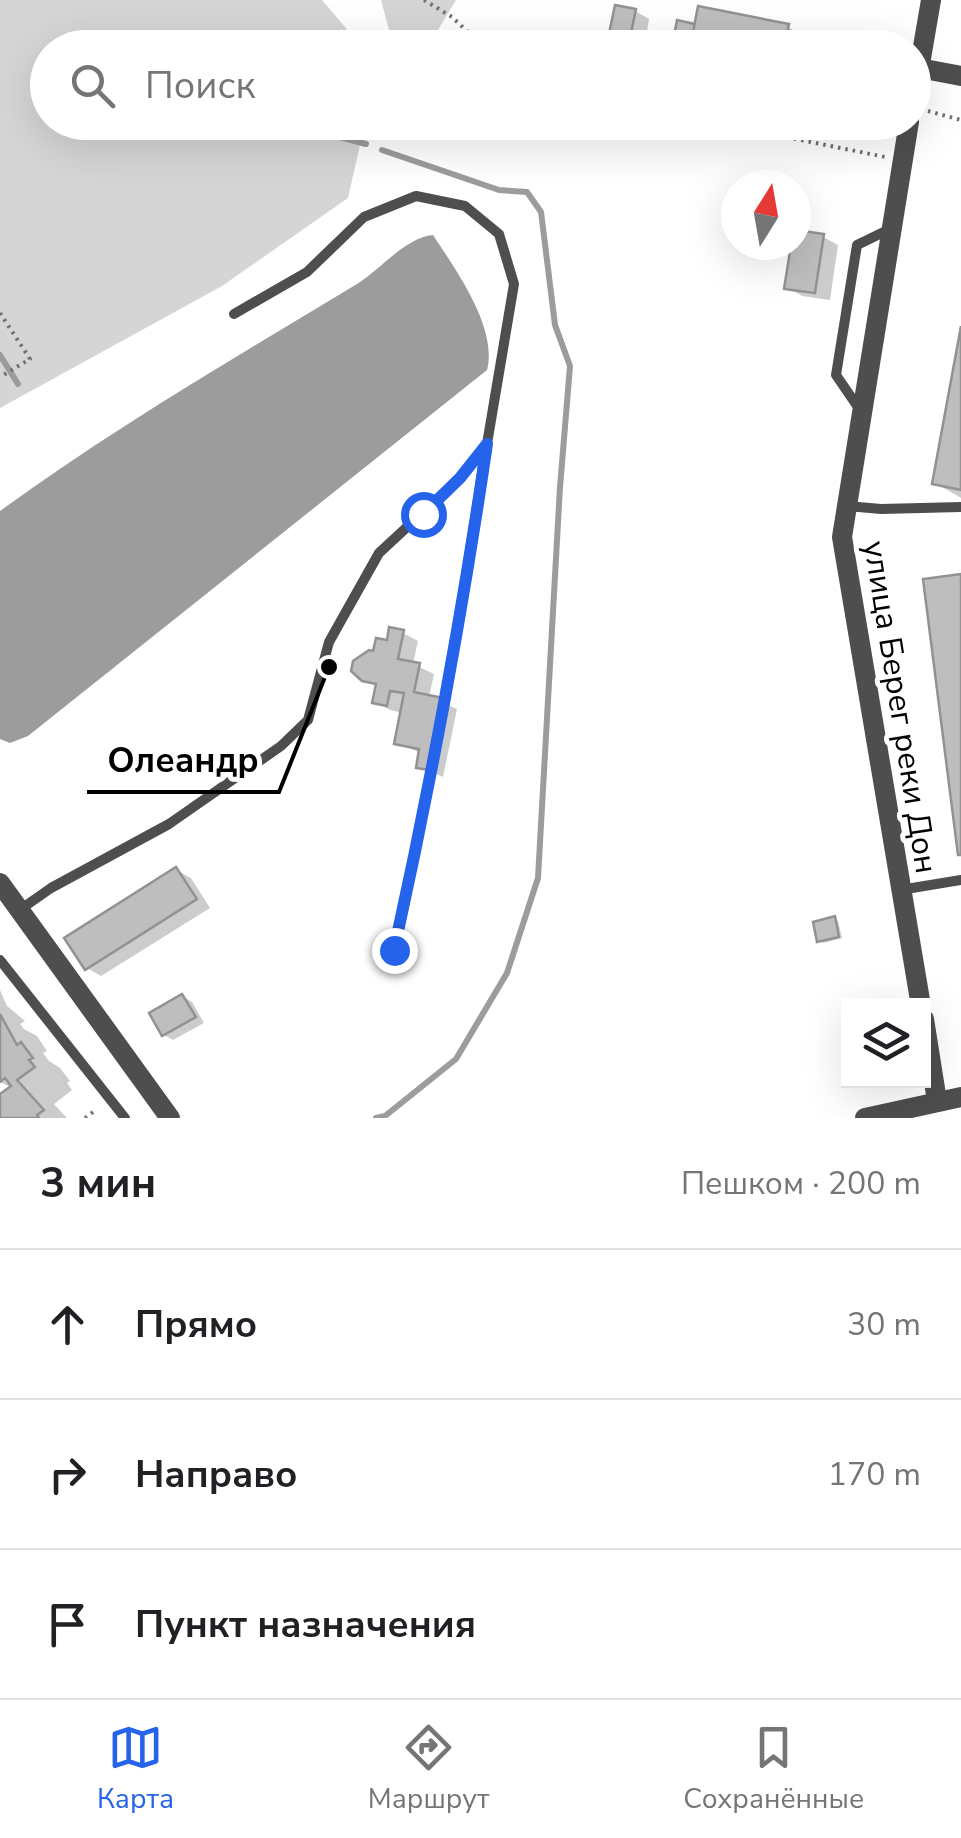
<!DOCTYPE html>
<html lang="ru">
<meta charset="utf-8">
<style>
body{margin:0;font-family:"Nunito Sans",sans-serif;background:#f2f2f2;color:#202124}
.controls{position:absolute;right:30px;bottom:30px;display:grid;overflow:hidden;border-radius:0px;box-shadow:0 10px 40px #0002}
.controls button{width:90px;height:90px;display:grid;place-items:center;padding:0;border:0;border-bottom:2px solid #e0e0e0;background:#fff;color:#202124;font:50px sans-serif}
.compass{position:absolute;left:721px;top:170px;width:90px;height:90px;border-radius:50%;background:#fff;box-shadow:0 10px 40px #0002;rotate:11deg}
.stop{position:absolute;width:30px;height:30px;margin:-22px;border:8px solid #2563eb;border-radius:50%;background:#fff}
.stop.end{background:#2563eb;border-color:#fff;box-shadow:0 2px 10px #0008}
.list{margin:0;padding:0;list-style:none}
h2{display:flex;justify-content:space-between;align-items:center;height:130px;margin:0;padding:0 40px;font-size:42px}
h2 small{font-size:32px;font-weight:400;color:#757577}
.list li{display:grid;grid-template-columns:65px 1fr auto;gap:30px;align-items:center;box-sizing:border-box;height:150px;padding:0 40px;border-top:2px solid #e0e0e0}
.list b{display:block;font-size:38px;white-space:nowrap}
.list em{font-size:32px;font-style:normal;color:#757577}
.icon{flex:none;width:55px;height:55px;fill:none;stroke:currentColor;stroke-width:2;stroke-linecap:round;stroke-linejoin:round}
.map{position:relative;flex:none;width:961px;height:1118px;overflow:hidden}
.search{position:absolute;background:#fff;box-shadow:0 10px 40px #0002;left:30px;right:30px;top:30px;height:110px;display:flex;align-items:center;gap:25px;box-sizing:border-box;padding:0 35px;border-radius:55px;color:#757577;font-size:38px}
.sheet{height:580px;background:#fff}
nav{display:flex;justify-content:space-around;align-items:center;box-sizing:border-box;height:140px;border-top:2px solid #e0e0e0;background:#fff;font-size:28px;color:#757577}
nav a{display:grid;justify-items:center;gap:5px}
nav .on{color:#2563eb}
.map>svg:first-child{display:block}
.green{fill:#d5d5d5}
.water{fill:#9c9c9c}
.shadow{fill:#0003}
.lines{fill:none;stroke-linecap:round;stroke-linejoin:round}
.stream{stroke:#9c9c9c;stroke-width:6}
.building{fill:#bebebe;stroke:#929292;stroke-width:2.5}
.path{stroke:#707070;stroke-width:4;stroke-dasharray:2.5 5;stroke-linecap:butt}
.service{stroke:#4e4e4e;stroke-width:10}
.minor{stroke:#4e4e4e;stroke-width:20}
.tertiary{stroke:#4e4e4e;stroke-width:20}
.route{stroke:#2563eb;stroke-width:12}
.labels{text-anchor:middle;stroke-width:10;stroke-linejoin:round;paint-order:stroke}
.street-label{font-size:32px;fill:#000;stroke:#fff}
.leader{fill:none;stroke:#000;stroke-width:4}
.callout-dot{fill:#000;stroke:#fff;stroke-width:4}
.callout-label{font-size:35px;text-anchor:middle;font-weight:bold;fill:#000;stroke:#fff;stroke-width:10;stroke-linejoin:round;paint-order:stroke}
</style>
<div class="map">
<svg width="961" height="1118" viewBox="0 0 961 1118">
<rect width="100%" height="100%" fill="#fff"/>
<g class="green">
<polygon points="0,0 322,0 362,47 48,48 48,122 365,123 348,198 222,286 0,408"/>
<polygon points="381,0 456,0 427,48 393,45"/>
</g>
<path class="water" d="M433 235C456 270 498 328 487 370L28 736 10 743 0 739V511C114 428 236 357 357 284 380 270 406 237 433 235Z"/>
<g class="shadow">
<polygon points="635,11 649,19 646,38 675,44 694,26 788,27 797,32 794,48 609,48"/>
<polygon points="796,233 823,237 838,245 830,300 802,296 787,287"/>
<polygon points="961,340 961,498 935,483"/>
<polygon points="403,633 418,641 413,664 434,674 429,697 457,709 443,777 418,766 421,753 397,743 403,713 390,710 375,702 378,687 364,679 375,653"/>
<polygon points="176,870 191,878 210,908 101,976 87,968"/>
<polygon points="834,919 838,921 842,938 823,943 820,940"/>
<polygon points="0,990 7,1006 25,1021 20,1024 24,1029 37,1036 47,1051 43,1053 49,1061 60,1068 70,1081 67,1083 72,1090 54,1104 67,1118 0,1118 0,1106 12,1088 0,1082"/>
<polygon points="182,996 192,1002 204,1023 173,1040 164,1035"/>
</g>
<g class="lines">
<g class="stream">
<polyline points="284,122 296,133 321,132 366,144"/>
<polyline points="0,355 18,384"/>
<polyline points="376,1118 385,1116 456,1059 507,973 538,878 560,487 570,366 555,325 541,212 527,192 499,190 382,150"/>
</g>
</g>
<g class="building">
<polygon points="615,5 636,9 631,33 673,41 677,20 695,24 690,48 606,48"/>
<polygon points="698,6 789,24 784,48 690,48"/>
<polygon points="796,230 824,234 815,293 784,289 791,245 796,245"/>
<polygon points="961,326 961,490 932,484"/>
<polygon points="961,574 961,855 958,855 923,579"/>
<polygon points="389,627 404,630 398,659 420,663 414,692 443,698 429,770 416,768 419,749 394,744 404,693 390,691 387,706 372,703 376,684 362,681 351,671 353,661 369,650 373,651 376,638 387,640"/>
<polygon points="176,867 197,899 85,970 64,938"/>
<polygon points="835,916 839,937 817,942 813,922"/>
<polygon points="182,994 196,1017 162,1036 149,1013"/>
<polygon points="0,1014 17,1045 21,1042 33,1058 29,1060 35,1067 17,1080 44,1110 37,1115 39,1118 0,1118 0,1094 11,1086 5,1078 0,1082"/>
</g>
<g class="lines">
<g class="path">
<polyline points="424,0 452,17 485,48"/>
<polyline points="928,111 961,120"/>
<polyline points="713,122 885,157"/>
<polyline points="0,313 30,359 0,377"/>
<polyline points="85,1118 97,1109"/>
</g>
<g class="service">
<polyline points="860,410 836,375 857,245 890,229"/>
<polyline points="847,506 881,509 961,507"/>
<polyline points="900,890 961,880"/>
<polyline points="21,909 51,888 169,824 281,746 308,720 329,642 379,553 460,478 487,444 514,284 499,234 465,206 416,196 364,217 307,272 234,314"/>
<path d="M394 951C431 783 462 615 486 445"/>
<polyline points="0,960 125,1118"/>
</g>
<g class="minor">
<polyline points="919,68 961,76"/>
<polyline points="914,99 931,0"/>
<polyline points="909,122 842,537 921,1006"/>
<polyline points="0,883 170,1118"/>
<polyline points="924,1019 937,1101"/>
</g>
<polyline class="tertiary" points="865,1118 961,1097"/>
</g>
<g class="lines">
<path class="route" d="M394 950C431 782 462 615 487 444L460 478 423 514"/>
</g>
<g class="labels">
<g class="street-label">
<text transform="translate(901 707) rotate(81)" y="11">улица Берег реки Дон</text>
</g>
</g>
<path class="leader" d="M329 667L279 792H87"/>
<circle class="callout-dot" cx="329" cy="667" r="10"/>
<g class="callout-label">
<text x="183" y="772">Олеандр</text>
</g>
</svg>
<div class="controls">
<button><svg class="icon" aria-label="layers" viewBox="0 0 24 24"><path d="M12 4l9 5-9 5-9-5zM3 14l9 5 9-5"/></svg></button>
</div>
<svg class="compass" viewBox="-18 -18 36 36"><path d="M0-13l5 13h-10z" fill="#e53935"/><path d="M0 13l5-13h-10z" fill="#757577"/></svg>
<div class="stop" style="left:423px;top:514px"></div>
<div class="stop end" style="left:394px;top:950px"></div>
<div class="search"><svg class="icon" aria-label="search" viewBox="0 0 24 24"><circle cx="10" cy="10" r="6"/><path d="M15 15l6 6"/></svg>Поиск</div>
</div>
<section class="sheet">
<h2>3 мин<small>Пешком · 200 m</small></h2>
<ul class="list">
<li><svg class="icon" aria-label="ahead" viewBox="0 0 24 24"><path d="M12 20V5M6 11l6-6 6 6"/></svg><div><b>Прямо</b></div><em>30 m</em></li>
<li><svg class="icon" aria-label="right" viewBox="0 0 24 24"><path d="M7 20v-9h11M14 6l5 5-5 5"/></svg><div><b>Направо</b></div><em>170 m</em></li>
<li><svg class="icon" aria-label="arrive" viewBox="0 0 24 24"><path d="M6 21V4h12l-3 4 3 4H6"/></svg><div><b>Пункт назначения</b></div></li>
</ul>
</section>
<nav>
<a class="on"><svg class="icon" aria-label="map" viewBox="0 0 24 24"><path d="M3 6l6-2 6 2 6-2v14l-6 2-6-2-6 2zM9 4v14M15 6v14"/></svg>Карта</a>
<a><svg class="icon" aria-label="directions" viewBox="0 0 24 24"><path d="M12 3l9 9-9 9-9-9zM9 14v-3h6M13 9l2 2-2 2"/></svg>Маршрут</a>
<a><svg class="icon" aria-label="saved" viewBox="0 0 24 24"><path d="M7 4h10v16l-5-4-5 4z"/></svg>Сохранённые</a>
</nav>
